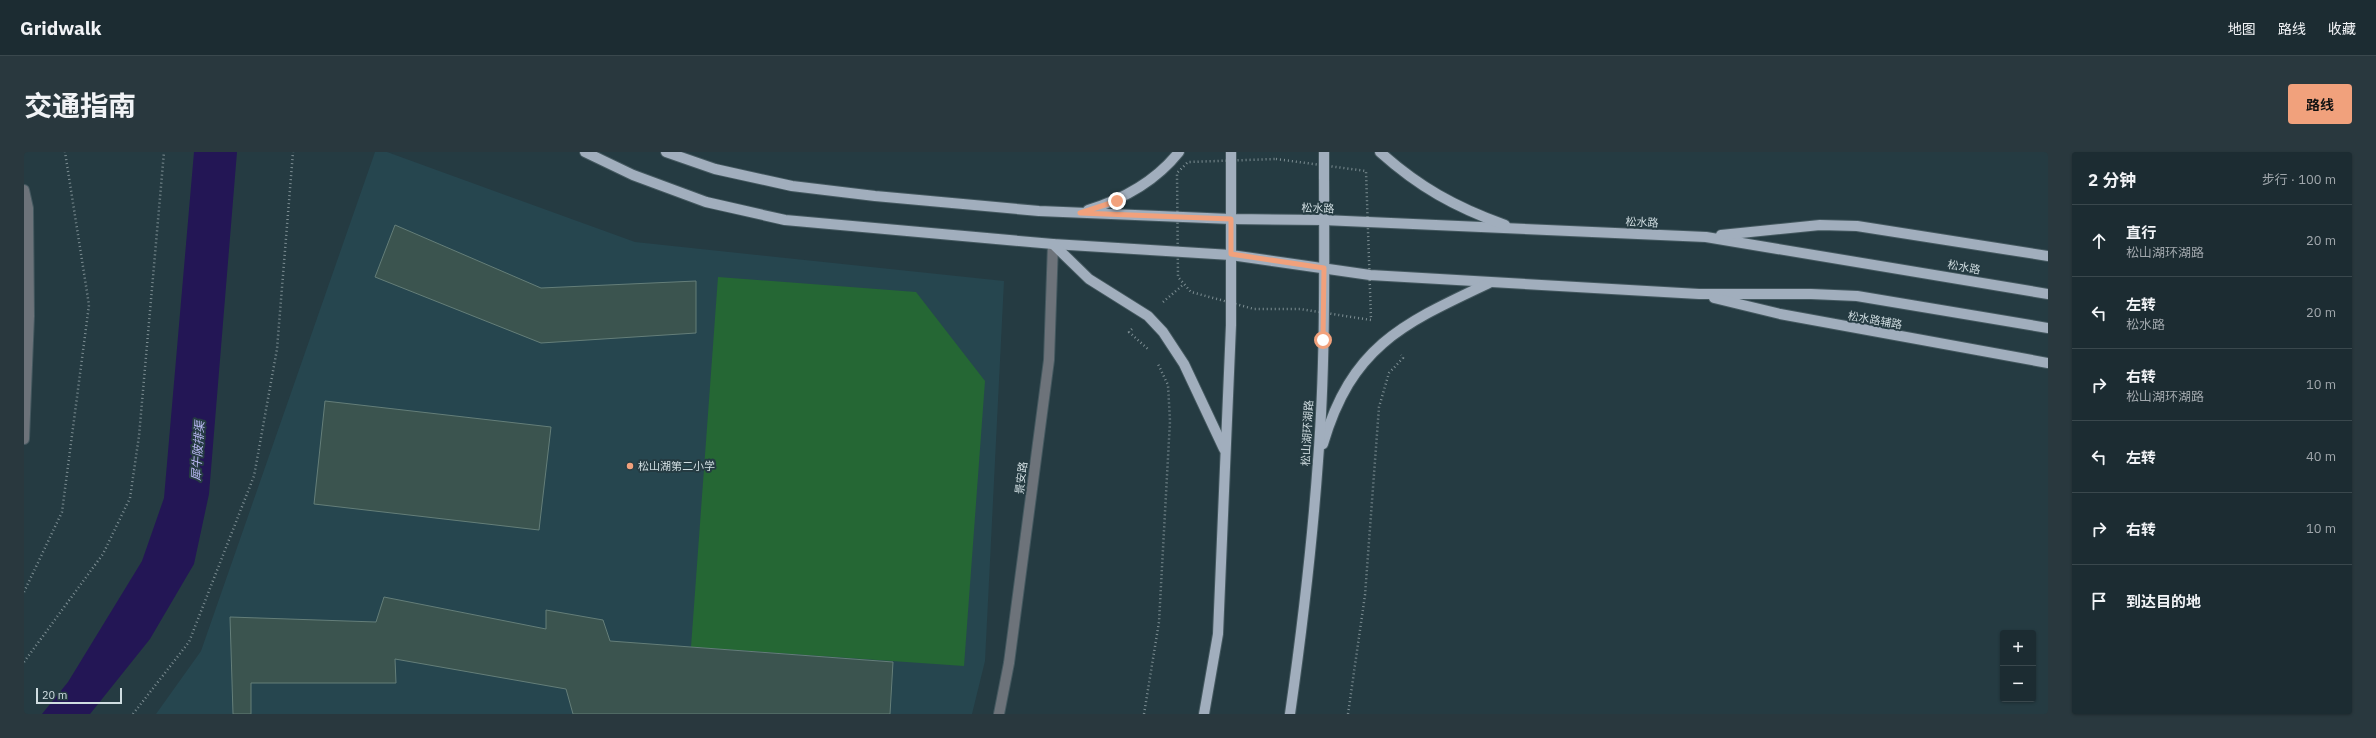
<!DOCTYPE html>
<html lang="zh">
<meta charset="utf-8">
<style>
body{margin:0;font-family:"IBM Plex Sans","Noto Sans SC",sans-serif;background:#29383e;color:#f1f3f6}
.controls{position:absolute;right:12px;bottom:12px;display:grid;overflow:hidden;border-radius:4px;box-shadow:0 1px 3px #0004}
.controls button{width:36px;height:36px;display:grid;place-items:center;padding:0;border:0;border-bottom:1px solid #3a484d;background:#1c2c32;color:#f1f3f6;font:20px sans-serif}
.scale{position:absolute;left:12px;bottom:10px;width:86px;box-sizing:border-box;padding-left:4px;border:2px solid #d0dde1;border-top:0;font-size:11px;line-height:14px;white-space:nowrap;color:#d0dde1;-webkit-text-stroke:3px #253b42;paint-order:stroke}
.stop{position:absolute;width:12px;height:12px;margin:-9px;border:3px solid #f1a17c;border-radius:50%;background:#fff}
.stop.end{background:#f1a17c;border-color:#fff;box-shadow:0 1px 4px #0008}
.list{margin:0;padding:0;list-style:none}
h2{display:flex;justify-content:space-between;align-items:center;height:52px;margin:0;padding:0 16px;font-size:17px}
h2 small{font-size:13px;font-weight:400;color:#a0a7ac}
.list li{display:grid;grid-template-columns:26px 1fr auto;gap:12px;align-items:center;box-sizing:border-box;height:72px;padding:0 16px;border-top:1px solid #3a484d}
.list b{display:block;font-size:15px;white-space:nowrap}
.list p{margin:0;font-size:13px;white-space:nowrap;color:#a0a7ac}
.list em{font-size:13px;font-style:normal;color:#a0a7ac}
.icon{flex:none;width:22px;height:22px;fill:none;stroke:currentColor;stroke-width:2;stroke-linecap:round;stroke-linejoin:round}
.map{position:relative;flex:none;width:2024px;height:562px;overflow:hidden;border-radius:4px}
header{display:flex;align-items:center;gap:24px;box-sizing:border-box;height:56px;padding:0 20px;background:#1c2c32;border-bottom:1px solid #3a484d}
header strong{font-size:19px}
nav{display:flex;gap:22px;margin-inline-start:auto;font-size:14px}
.intro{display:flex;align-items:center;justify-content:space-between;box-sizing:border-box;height:96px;padding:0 24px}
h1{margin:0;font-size:28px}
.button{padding:10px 18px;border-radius:4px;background:#f1a17c;color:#111;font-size:14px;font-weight:700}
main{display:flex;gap:24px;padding:0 24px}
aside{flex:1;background:#1c2c32;border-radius:4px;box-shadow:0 1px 3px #0004}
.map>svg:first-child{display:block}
.built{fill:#26464f}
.green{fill:#256734}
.water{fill:#231655}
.building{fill:#3b544f;stroke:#647e79}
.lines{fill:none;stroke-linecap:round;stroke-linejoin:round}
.minor-casing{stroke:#44585f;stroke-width:12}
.major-casing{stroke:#44585f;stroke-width:12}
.path{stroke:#7d8e93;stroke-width:2.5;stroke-dasharray:1 3;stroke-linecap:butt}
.minor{stroke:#6d737a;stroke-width:10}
.major{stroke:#a1aebd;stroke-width:10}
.route{stroke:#f1a17c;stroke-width:5}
.poi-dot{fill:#f1a17c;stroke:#253b42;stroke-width:1.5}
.labels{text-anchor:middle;stroke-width:4;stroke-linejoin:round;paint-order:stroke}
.street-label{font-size:11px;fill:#d0dde1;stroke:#253b42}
.poi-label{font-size:11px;fill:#d0dde1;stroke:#253b42;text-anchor:start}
.water-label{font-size:12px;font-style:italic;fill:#b8b7f2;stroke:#253b42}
</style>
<header>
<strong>Gridwalk</strong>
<nav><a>地图</a><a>路线</a><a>收藏</a></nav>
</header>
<div class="intro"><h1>交通指南</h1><a class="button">路线</a></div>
<main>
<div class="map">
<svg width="2024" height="562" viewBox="0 0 2024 562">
<rect width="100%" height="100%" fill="#253b42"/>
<polygon class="built" points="351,0 363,0 611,90 980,129 961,509 948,562 132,562 177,499"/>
<polygon class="green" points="694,125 892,140 961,229 940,514 667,495"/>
<polygon class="water" points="170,0 213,0 185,342 170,412 126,487 66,562 18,562 44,530 118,409 140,346"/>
<g class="building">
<polygon points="371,73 517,136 672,129 672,181 517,191 351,125"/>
<polygon points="301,249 527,275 515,378 290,352"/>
<polygon points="360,445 522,477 522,458 579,468 586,489 869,510 866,562 549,562 542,537 371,507 372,531 227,531 227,562 209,562 206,465 352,470"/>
</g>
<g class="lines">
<g class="minor-casing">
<g id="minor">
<polyline points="0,38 4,56 5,164 0,287"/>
<polyline points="975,562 985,511 1025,208 1029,92"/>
</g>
</g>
<g class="major-casing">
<g id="major">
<polyline points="561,0 609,23 682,50 761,68 1029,92 1207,103 1346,123 1675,142 1787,142 1833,144 2024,176"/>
<polyline points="642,0 691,17 768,34 851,44 1015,59 1207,67 1299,68 1682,85 2024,142"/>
<path d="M1356 0C1395 35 1431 55 1481 73"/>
<path d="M1064 58C1100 47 1131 30 1155 0"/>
<polyline points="1697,83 1796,73 1833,74 2024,104"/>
<polyline points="1029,92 1065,127 1124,164 1139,180 1160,212 1200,297"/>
<polyline points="1690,146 1756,162 2024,211"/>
<path d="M1299 292C1328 194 1378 172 1465 131"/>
<polyline points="1180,562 1194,482 1207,173 1207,0"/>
<path d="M1266 562C1278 478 1288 394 1294 309 1302 207 1300 103 1300 0"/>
</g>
</g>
<g class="path">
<polygon points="1252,7 1342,19 1347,168 1276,157 1230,157 1167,140 1154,125 1153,21 1164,10"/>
<polyline points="1139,150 1160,132"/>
<polyline points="1108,177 1105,180 1125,198"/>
<polyline points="0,440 38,360 65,153 41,0"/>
<polyline points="0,510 79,402 106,346 115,284 140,0"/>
<polyline points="109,562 165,490 230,324 253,197 269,0"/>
<polyline points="1120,562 1135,470 1146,269 1144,233 1134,212"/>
<polyline points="1324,562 1341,443 1355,255 1365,221 1379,206 1377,203"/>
</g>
<use href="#minor" class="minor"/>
<use href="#major" class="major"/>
</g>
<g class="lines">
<polyline class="route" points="1093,49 1056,61 1207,67 1207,102 1300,116 1299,188"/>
</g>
<circle class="poi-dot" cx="606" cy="314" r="4"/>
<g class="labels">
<g class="street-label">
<text transform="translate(1294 56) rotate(2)" y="4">松水路</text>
<text transform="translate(1618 70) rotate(3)" y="4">松水路</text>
<text transform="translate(1940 115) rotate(10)" y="4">松水路</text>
<text transform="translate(1851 168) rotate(10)" y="4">松水路辅路</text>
<text transform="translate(1283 281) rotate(-87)" y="4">松山湖环湖路</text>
<text transform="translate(997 326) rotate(-83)" y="4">景安路</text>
</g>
<g class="poi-label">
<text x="614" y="318">松山湖第二小学</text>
</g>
<g class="water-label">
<text transform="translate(174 299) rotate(-86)" y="4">犀牛陂排渠</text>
</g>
</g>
</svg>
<div class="controls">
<button>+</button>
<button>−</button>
</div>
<div class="scale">20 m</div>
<div class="stop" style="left:1299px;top:188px"></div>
<div class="stop end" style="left:1093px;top:49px"></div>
</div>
<aside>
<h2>2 分钟<small>步行 · 100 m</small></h2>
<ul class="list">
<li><svg class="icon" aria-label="ahead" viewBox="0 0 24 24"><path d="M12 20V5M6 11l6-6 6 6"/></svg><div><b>直行</b><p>松山湖环湖路</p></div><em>20 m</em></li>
<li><svg class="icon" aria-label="left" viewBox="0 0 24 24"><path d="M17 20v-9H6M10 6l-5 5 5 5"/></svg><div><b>左转</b><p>松水路</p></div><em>20 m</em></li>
<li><svg class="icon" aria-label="right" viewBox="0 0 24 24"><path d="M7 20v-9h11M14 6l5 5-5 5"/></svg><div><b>右转</b><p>松山湖环湖路</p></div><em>10 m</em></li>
<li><svg class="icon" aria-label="left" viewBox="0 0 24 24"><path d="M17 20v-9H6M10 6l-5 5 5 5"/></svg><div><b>左转</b></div><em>40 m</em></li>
<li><svg class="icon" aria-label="right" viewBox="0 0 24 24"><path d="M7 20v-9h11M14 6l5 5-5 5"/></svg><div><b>右转</b></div><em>10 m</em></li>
<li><svg class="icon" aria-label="arrive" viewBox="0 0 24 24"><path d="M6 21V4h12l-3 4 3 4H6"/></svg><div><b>到达目的地</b></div></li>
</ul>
</aside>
</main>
